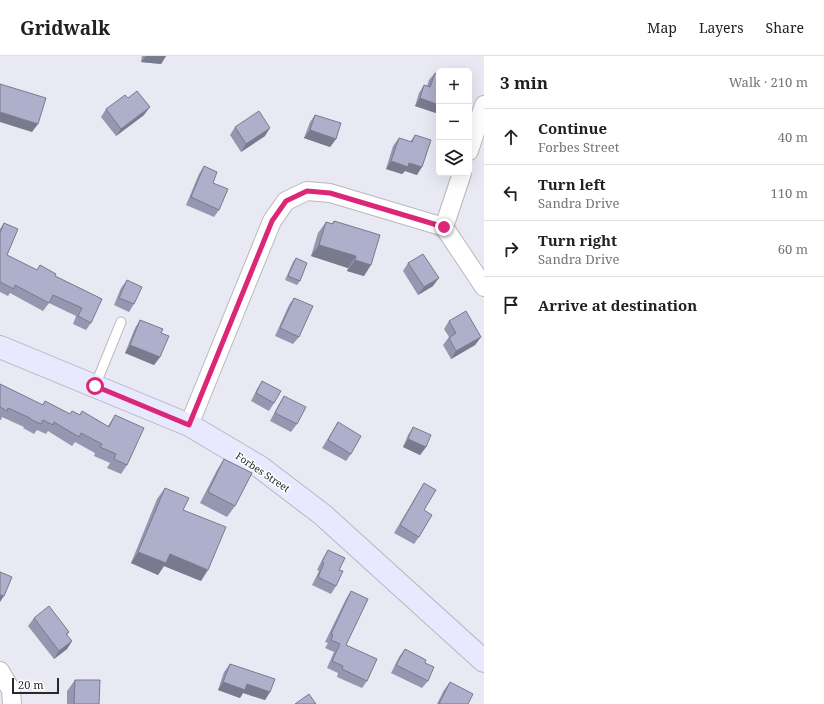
<!DOCTYPE html>
<meta charset="utf-8">
<style>
body{margin:0;font-family:"Noto Serif",serif;background:#f6f6f6;color:#202124}
.controls{position:absolute;right:12px;top:12px;display:grid;overflow:hidden;border-radius:6px;box-shadow:0 4px 16px #0002}
.controls button{width:36px;height:36px;display:grid;place-items:center;padding:0;border:0;border-bottom:1px solid #e0e0e0;background:#fff;color:#202124;font:20px sans-serif}
.scale{position:absolute;left:12px;bottom:10px;width:47px;box-sizing:border-box;padding-left:4px;border:2px solid #29292d;border-top:0;font-size:11px;line-height:14px;white-space:nowrap;color:#29292d;-webkit-text-stroke:3px #fff;paint-order:stroke}
.stop{position:absolute;width:12px;height:12px;margin:-9px;border:3px solid #db2777;border-radius:50%;background:#fff}
.stop.end{background:#db2777;border-color:#fff;box-shadow:0 1px 4px #0008}
.list{margin:0;padding:0;list-style:none}
h2{display:flex;justify-content:space-between;align-items:center;height:52px;margin:0;padding:0 16px;font-size:17px}
h2 small{font-size:13px;font-weight:400;color:#757577}
.list li{display:grid;grid-template-columns:26px 1fr auto;gap:12px;align-items:center;box-sizing:border-box;height:56px;padding:0 16px;border-top:1px solid #e0e0e0}
.list b{display:block;font-size:15px;white-space:nowrap}
.list p{margin:0;font-size:13px;white-space:nowrap;color:#757577}
.list em{font-size:13px;font-style:normal;color:#757577}
.icon{flex:none;width:22px;height:22px;fill:none;stroke:currentColor;stroke-width:2;stroke-linecap:round;stroke-linejoin:round}
.map{position:relative;flex:none;width:484px;height:648px;overflow:hidden}
header{display:flex;align-items:center;gap:24px;box-sizing:border-box;height:56px;padding:0 20px;background:#fff;border-bottom:1px solid #e0e0e0}
header strong{font-size:19px}
nav{display:flex;gap:22px;margin-inline-start:auto;font-size:14px}
main{display:flex}
aside{flex:1;background:#fff}
.map>svg:first-child{display:block}
.lines{fill:none;stroke-linecap:round;stroke-linejoin:round}
.lane-casing{stroke:#b7b8c1;stroke-width:11}
.street-casing{stroke:#b7b8c1;stroke-width:20}
.secondary-casing{stroke:#b7b8c1;stroke-width:24}
.lane{stroke:#fff;stroke-width:9}
.street{stroke:#fff;stroke-width:18}
.secondary{stroke:#e8e8fe;stroke-width:22}
.wall{fill:#9596af}
.shaded-wall{fill:#797a8e}
.building{fill:#adafcb;stroke:#797a8e}
.route{stroke:#db2777;stroke-width:5}
.labels{text-anchor:middle;stroke-width:3;stroke-linejoin:round;paint-order:stroke}
.street-label{font-size:10px;fill:#29292d;stroke:#fff}
</style>
<header>
<strong>Gridwalk</strong>
<nav><a>Map</a><a>Layers</a><a>Share</a></nav>
</header>
<main>
<div class="map">
<svg width="484" height="648" viewBox="0 0 484 648">
<rect width="100%" height="100%" fill="#e8e9f3"/>
<g class="lines">
<g class="lane-casing">
<polyline id="lane" points="95,330 121,266"/>
</g>
<g class="street-casing">
<g id="street">
<polyline points="469,95 484,49"/>
<polyline points="444,171 484,231"/>
<polyline points="444,171 462,117"/>
<polyline points="189,369 272,165 286,145 307,135 330,137 444,171"/>
<polyline points="0,615 11,634 12,648"/>
</g>
</g>
<g class="secondary-casing">
<polyline id="secondary" points="0,291 189,369 260,411 323,459 484,605"/>
</g>
<use href="#lane" class="lane"/>
<use href="#street" class="street"/>
<use href="#secondary" class="secondary"/>
</g>
<g class="wall">
<polygon points="142,0 166,0 161,8 141,6"/>
<polygon points="435,17 436,57 415,50 419,37 424,29 427,30 429,24"/>
<polygon points="128,42 144,59 116,80 101,61 106,53"/>
<polygon points="315,59 336,83 330,91 304,82 310,66"/>
<polygon points="235,71 265,80 241,96 230,79"/>
<polygon points="415,79 417,119 405,115 402,118 386,113 393,90 399,82 410,86"/>
<polygon points="204,110 213,127 219,154 214,161 186,149 199,118"/>
<polygon points="334,165 380,179 364,220 347,215 348,212 311,200 318,177 326,166 331,168"/>
<polygon points="4,167 7,199 37,214 40,209 55,220 102,243 91,267 86,274 73,268 76,260 49,247 43,255 10,237 8,240 0,236 0,173"/>
<polygon points="296,202 300,225 297,229 285,224 293,206"/>
<polygon points="408,207 433,230 418,239 403,215"/>
<polygon points="127,224 134,248 129,256 114,249 121,232"/>
<polygon points="294,242 299,281 293,288 275,280 289,249"/>
<polygon points="140,264 161,277 160,301 154,309 125,297 135,272"/>
<polygon points="449,265 481,281 475,289 451,303 443,289 449,281 444,273"/>
<polygon points="262,325 274,347 269,355 251,345 257,333"/>
<polygon points="0,328 42,349 45,345 70,358 72,355 80,359 82,355 108,370 115,359 127,409 121,418 107,412 110,407 94,400 95,397 75,386 72,390 48,375 46,378 37,374 34,378 23,372 24,371 2,361 1,364 0,364"/>
<polygon points="284,340 297,368 291,376 270,365 279,348"/>
<polygon points="338,366 351,398 346,405 322,392 333,374"/>
<polygon points="413,371 426,391 420,399 403,391 408,379"/>
<polygon points="224,403 235,450 227,461 200,447 217,414"/>
<polygon points="424,427 424,454 419,481 414,488 394,477 419,435"/>
<polygon points="165,432 183,454 201,525 164,510 158,519 131,507 157,443"/>
<polygon points="328,494 339,514 336,530 331,538 312,529 319,515 317,514 323,502"/>
<polygon points="351,535 346,589 367,625 362,632 337,621 338,617 327,612 334,596 325,592 328,587 325,586 346,543"/>
<polygon points="34,562 69,576 67,579 72,585 67,593 54,603 28,570"/>
<polygon points="405,593 425,607 428,625 422,632 391,617 399,601"/>
<polygon points="230,608 270,636 265,644 243,637 240,642 218,634 224,616"/>
<polygon points="75,624 99,648 67,648 67,635"/>
<polygon points="450,626 468,648 437,648 444,634"/>
</g>
<g class="shaded-wall">
<polygon points="146,0 166,0 161,8 141,6"/>
<polygon points="420,42 439,49 439,53 436,57 415,50"/>
<polygon points="150,51 144,59 116,80 121,73"/>
<polygon points="0,56 38,68 32,76 0,66"/>
<polygon points="270,72 265,80 241,96 246,88"/>
<polygon points="310,74 336,83 330,91 304,82"/>
<polygon points="391,105 409,107 422,111 417,119 405,115 402,118 386,113"/>
<polygon points="319,189 356,200 348,212 311,200"/>
<polygon points="355,204 371,209 364,220 347,215"/>
<polygon points="439,222 433,230 418,239 424,231"/>
<polygon points="481,281 475,289 451,303 456,295"/>
<polygon points="130,289 160,301 154,309 125,297"/>
<polygon points="408,383 426,391 420,399 403,391"/>
<polygon points="138,496 170,498 208,514 201,525 164,510 158,519 131,507"/>
<polygon points="0,539 4,540 0,546"/>
<polygon points="72,585 67,593 54,603 59,595"/>
<polygon points="223,626 247,628 270,636 265,644 243,637 240,642 218,634"/>
</g>
<g class="building">
<polygon points="435,17 439,18 439,49 420,42 424,29 430,31"/>
<polygon points="0,28 46,42 38,68 0,56"/>
<polygon points="137,35 150,51 121,73 106,53 125,39 128,42"/>
<polygon points="259,55 270,72 246,88 235,71"/>
<polygon points="315,59 341,67 336,83 310,74"/>
<polygon points="415,79 431,84 422,111 409,107 408,111 391,105 399,82 412,86"/>
<polygon points="204,110 217,116 213,127 228,133 219,154 191,141"/>
<polygon points="334,165 380,179 371,209 355,204 356,200 319,189 326,166 333,168"/>
<polygon points="4,167 18,173 7,199 37,214 40,209 56,218 55,220 102,243 91,267 78,260 82,252 53,239 49,247 15,229 14,233 0,226 0,177"/>
<polygon points="423,198 439,222 424,231 408,207"/>
<polygon points="296,202 307,207 300,225 288,220"/>
<polygon points="127,224 142,231 134,248 119,242"/>
<polygon points="294,242 313,250 299,281 280,272"/>
<polygon points="466,255 481,281 456,295 449,282 456,277 449,265"/>
<polygon points="140,264 163,273 161,277 169,280 160,301 130,289"/>
<polygon points="262,325 281,335 274,347 256,337"/>
<polygon points="0,328 43,349 45,345 70,358 72,355 80,359 82,355 109,371 115,359 144,372 127,409 114,403 116,398 100,391 102,388 81,377 79,381 54,366 53,369 43,364 41,368 30,363 30,362 8,352 7,355 0,351"/>
<polygon points="284,340 306,351 297,368 275,357"/>
<polygon points="338,366 361,380 351,398 328,384"/>
<polygon points="413,371 431,379 426,391 408,383"/>
<polygon points="224,403 252,417 235,450 208,436"/>
<polygon points="424,427 436,434 424,454 432,459 419,481 400,469"/>
<polygon points="165,432 189,442 183,454 226,471 208,514 170,498 166,507 138,496"/>
<polygon points="328,494 345,502 339,514 343,515 336,530 318,521 324,507 322,506"/>
<polygon points="0,516 12,521 4,540 0,539"/>
<polygon points="351,535 368,543 346,589 377,603 367,625 342,613 343,610 332,605 340,588 331,584 333,579 331,578"/>
<polygon points="49,550 69,576 66,578 72,585 59,595 34,562"/>
<polygon points="405,593 426,604 425,607 434,611 428,625 396,609"/>
<polygon points="230,608 275,623 270,636 247,628 245,634 223,626"/>
<polygon points="75,624 100,624 99,648 74,648"/>
<polygon points="450,626 473,638 468,648 439,648"/>
<polygon points="309,638 316,648 295,648"/>
</g>
<g class="lines">
<polyline class="route" points="95,330 189,369 272,165 286,145 307,135 330,137 444,171"/>
</g>
<g class="labels">
<g class="street-label">
<text transform="translate(263 416) rotate(34)" y="4">Forbes Street</text>
</g>
</g>
</svg>
<div class="controls">
<button>+</button>
<button>−</button>
<button><svg class="icon" aria-label="layers" viewBox="0 0 24 24"><path d="M12 4l9 5-9 5-9-5zM3 14l9 5 9-5"/></svg></button>
</div>
<div class="scale">20 m</div>
<div class="stop" style="left:95px;top:330px"></div>
<div class="stop end" style="left:444px;top:171px"></div>
</div>
<aside>
<h2>3 min<small>Walk · 210 m</small></h2>
<ul class="list">
<li><svg class="icon" aria-label="ahead" viewBox="0 0 24 24"><path d="M12 20V5M6 11l6-6 6 6"/></svg><div><b>Continue</b><p>Forbes Street</p></div><em>40 m</em></li>
<li><svg class="icon" aria-label="left" viewBox="0 0 24 24"><path d="M17 20v-9H6M10 6l-5 5 5 5"/></svg><div><b>Turn left</b><p>Sandra Drive</p></div><em>110 m</em></li>
<li><svg class="icon" aria-label="right" viewBox="0 0 24 24"><path d="M7 20v-9h11M14 6l5 5-5 5"/></svg><div><b>Turn right</b><p>Sandra Drive</p></div><em>60 m</em></li>
<li><svg class="icon" aria-label="arrive" viewBox="0 0 24 24"><path d="M6 21V4h12l-3 4 3 4H6"/></svg><div><b>Arrive at destination</b></div></li>
</ul>
</aside>
</main>
